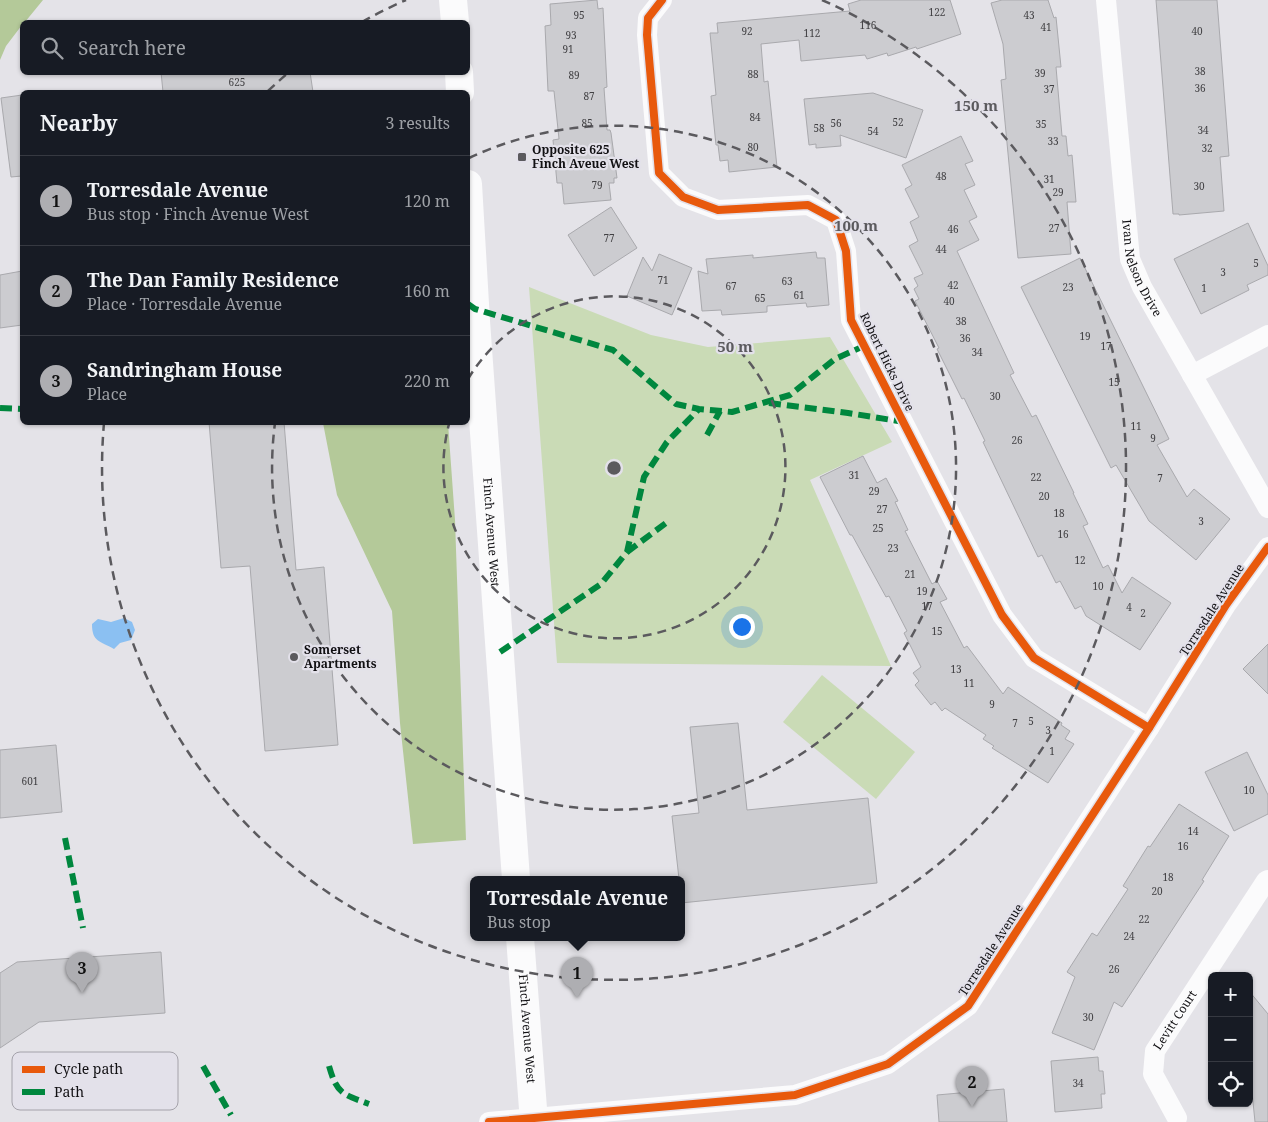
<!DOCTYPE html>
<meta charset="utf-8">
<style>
body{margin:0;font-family:"Noto Serif",serif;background:#242831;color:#f1f3f6}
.controls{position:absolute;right:15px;bottom:15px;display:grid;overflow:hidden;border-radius:8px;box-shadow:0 1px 4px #0004}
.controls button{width:45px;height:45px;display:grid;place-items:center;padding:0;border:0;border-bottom:1px solid #363941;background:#171b24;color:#f1f3f6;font:25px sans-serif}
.you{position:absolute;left:741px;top:626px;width:18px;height:18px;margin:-12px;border:4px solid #fff;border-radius:50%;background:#1a73e8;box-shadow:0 0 0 8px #1a73e833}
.badge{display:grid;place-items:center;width:32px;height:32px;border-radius:50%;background:#aeaeb2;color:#111;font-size:16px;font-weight:700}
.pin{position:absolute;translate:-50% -41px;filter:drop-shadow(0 1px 2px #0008)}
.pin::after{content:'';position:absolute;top:26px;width:18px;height:15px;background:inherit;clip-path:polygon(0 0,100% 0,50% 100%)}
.popup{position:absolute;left:470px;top:876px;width:215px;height:65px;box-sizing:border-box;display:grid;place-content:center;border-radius:8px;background:#171b24;filter:drop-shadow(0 1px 4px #0005);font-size:16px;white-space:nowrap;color:#9ea1a6}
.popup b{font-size:19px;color:#f1f3f6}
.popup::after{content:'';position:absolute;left:50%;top:100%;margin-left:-10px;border:10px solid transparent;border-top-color:#171b24}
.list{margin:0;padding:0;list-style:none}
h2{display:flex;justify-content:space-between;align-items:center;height:65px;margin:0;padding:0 20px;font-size:21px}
h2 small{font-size:16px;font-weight:400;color:#9ea1a6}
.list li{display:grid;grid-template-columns:32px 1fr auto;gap:15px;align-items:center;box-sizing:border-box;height:90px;padding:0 20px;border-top:1px solid #363941}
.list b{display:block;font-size:19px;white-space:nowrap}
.list p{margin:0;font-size:16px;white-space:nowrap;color:#9ea1a6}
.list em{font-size:16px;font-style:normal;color:#9ea1a6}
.icon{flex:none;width:28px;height:28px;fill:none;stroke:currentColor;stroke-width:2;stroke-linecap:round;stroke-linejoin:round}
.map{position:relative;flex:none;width:1268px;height:1122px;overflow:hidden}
.search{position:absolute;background:#171b24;box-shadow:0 1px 4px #0004;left:20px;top:20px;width:450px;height:55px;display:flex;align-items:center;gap:12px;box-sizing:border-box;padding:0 18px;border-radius:8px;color:#9ea1a6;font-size:19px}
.panel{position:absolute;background:#171b24;box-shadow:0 1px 4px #0004;left:20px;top:90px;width:450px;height:335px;border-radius:8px}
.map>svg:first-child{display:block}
.green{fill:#cadbb6}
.forest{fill:#b4c999}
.water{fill:#8bc0f2}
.building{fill:#ccccd0;stroke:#a9a9ad}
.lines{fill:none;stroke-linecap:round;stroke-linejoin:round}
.street{stroke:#fbfbfc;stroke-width:20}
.secondary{stroke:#fbfbfc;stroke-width:28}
.quiet{stroke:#00873e;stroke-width:6;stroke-dasharray:12 6;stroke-linecap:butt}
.cycleway-casing{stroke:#e3e1ea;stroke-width:11}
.cycleway{stroke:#e8590c;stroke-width:8}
.ring{fill:none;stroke:#5b5a5e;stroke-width:2.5;stroke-dasharray:9 6}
.poi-dot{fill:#5b5a5e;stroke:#e3e1ea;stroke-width:2}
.labels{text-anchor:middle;stroke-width:4.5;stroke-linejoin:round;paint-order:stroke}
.number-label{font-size:10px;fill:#414043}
.poi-label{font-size:12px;font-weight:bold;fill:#111013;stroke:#e3e1ea;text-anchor:start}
.street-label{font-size:12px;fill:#111013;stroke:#e3e1ea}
.key{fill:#e3e1ea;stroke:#a4a2aa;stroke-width:1}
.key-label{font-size:14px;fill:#111013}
.centre{fill:#5b5a5e;stroke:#e3e1ea;stroke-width:2.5}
.ring-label{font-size:15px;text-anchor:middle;font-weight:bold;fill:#5b5a5e;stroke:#e3e1ea;stroke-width:4.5;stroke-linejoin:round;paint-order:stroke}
</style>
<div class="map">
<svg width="1268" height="1122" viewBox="0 0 1268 1122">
<rect width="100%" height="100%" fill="#e4e3e8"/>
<g class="green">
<polygon points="529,287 651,335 708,347 830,337 892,442 810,480 891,666 557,663"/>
<polygon points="822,675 915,752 876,799 783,722"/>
</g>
<g class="forest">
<polygon points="0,0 43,0 25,22 22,22 22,25 6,46 0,60"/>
<polygon points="323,423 448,423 455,520 466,840 413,844 400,723 392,611 337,495"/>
</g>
<path class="water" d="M124 618 132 622 135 630 131 640 120 643 114 649C100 641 92 642 92 624L98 619 111 622Z"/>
<g class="building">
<polygon points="597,0 598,9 603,8 607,87 604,88 607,130 610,130 611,133 617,178 614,178 614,183 609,183 611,200 564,204 562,183 557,183 553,140 559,139 554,91 548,91 545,26 551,25 550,4"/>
<polygon points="861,0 950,0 961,34 917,49 916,47 888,56 887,53 867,59 865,55 801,61 799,40 761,44 764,82 768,81 777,167 729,172 728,160 720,161 718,145 716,145 711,96 716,95 710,33 718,33 717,23 850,11 848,4"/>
<polygon points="1002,0 1048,0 1054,18 1056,17 1061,67 1056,67 1062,136 1066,136 1068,156 1072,155 1076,202 1067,202 1071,254 1018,258 1001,80 1006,79 1003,44 991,3"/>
<polygon points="1156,0 1217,0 1229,156 1220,157 1224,211 1179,215 1179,214 1173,214"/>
<polygon points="161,72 310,72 313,92 163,92"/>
<polygon points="873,93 923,110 906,158 840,135 841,146 816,148 816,144 809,145 804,99"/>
<polygon points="22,95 22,176 11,177 1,98"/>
<polygon points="961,136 973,161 965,164 975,185 964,190 977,217 969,221 979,240 957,251 1014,373 1010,375 1032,417 1036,415 1074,493 1073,493 1088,524 1083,526 1103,568 1108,565 1122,593 1132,577 1171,603 1140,650 1086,616 1081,606 1075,609 1060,581 1056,583 1042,555 1038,557 983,442 985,441 964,398 962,399 937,349 939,348 915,301 919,299 914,289 918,286 914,278 923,274 909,246 918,241 910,222 919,217 905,189 912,185 902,165"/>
<polygon points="611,207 637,248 594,276 568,235"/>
<polygon points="1248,223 1268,266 1268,275 1247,285 1249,290 1201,314 1174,259"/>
<polygon points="816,252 817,258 825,258 829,305 807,307 806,303 767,306 767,312 722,315 721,310 702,311 698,271 708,274 706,259 753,255 753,258"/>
<polygon points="659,254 692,268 672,315 627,296 643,257 652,271"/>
<polygon points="1080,258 1169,439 1157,445 1187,497 1194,489 1230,519 1196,560 1149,521 1116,465 1111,468 1021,287"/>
<polygon points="22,271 22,325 0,328 0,275"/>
<polygon points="209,422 284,422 296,570 324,567 338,745 265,751 250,566 221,568"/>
<polygon points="863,456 877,483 886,478 898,501 895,502 908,530 905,531 932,584 937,581 947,599 940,602 964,648 967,646 1003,694 1008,687 1062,723 1061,725 1070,731 1065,739 1074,744 1048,783 992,748 994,746 983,739 986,735 945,708 942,711 935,702 931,705 915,685 919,681 913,673 921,667 904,633 907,631 889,596 886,597 852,535 850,535 820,477"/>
<polygon points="1268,644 1268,694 1243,669"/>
<polygon points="738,723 747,810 868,798 877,883 681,903 681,879 679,879 672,816 699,813 690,727"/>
<polygon points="56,745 62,812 0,818 0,750"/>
<polygon points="1247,752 1268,795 1268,814 1234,831 1205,772"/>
<polygon points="1179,804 1229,836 1202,880 1204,881 1122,1007 1114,1002 1094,1050 1052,1033 1075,977 1067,972 1092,933 1097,936 1128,889 1123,886 1148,846 1150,847"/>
<polygon points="161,952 165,1013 39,1022 0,1048 0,973 17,962"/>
<polygon points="1249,991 1268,1014 1268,1122 1255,1122 1249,1062"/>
<polygon points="1098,1057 1099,1071 1103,1071 1105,1094 1101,1094 1102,1108 1055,1112 1051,1061"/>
<polygon points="1004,1089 1007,1122 939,1122 937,1095"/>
</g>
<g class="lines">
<g class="street">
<polyline points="662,0 648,18 647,35 659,173 683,197 718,210 808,205 836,220 846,251 851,320 1002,615 1034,658 1149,728"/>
<path id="s1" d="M1106 0 1130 259 1142 287 1268 508"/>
<polyline points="1192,375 1268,335"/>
<path id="s2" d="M1177 1118 1153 1074 1155 1051 1266 881 1268 880"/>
<polyline points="489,1122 795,1095 888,1064 968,1006 1149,728 1226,605 1268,547"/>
</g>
<g class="secondary">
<polyline points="453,0 455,22"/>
<polyline points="459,72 460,92"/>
<path id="s3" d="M468 184 476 321 516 879"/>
<path id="s4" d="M520 937 534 1122"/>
</g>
<g class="quiet">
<polyline points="468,304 475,309 613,350 676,404 699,409 732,412 790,395 835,359 864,346"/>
<polyline points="769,403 848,413 904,422"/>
<polyline points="0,408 22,409"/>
<polyline points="707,435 720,411"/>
<polyline points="627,552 670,520"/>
<polyline points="500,652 601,584 627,552 644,477 667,442 699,409"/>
<polyline points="65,838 83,928"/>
<polyline points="203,1066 231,1115"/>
<path d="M329 1066C337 1094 342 1094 369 1104"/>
</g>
<g class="cycleway-casing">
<g id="cycleway">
<polyline points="662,0 648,18 647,35 659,173 683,197 718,210 808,205 836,220 846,251 851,320 1002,615 1034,658 1149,728"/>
<polyline points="489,1122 795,1095 888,1064 968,1006 1149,728 1226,605 1268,547"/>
</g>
</g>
<use href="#cycleway" class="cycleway"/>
</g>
<g class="ring">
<path d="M468 379A171 171 0 1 1 449 424"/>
<path d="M469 158A342 342 0 1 1 275 423"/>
<path d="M268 91A512 512 0 0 1 288 73M362 22A512 512 0 0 1 406 0M822 0A512 512 0 1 1 104 423"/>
</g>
<g class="poi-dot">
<rect x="517" y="152" width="10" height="10" rx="2.5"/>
<circle cx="294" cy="657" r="5"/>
</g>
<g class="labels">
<g class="number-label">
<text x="937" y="16">122</text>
<text x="579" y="19">95</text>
<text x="1029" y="19">43</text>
<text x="868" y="29">116</text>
<text x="1046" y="31">41</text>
<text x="747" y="35">92</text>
<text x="1197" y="35">40</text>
<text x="812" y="37">112</text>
<text x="571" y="39">93</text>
<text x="568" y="53">91</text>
<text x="1200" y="75">38</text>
<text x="1040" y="77">39</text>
<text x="753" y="78">88</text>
<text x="574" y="79">89</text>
<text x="237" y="86">625</text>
<text x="1200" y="92">36</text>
<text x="1049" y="93">37</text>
<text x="589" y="100">87</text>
<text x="755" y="121">84</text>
<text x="898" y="126">52</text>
<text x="587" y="127">85</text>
<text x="836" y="127">56</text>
<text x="1041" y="128">35</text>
<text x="819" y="132">58</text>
<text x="1203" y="134">34</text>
<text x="873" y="135">54</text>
<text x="1053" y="145">33</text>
<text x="753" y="151">80</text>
<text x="1207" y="152">32</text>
<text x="941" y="180">48</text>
<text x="1049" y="183">31</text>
<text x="597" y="189">79</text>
<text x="1199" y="190">30</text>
<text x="1058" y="196">29</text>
<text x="1054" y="232">27</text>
<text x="953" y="233">46</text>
<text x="609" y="242">77</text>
<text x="941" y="253">44</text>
<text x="1256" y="267">5</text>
<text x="1223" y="276">3</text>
<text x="663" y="284">71</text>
<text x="787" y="285">63</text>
<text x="953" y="289">42</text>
<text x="731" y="290">67</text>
<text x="1068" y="291">23</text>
<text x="1204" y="292">1</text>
<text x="799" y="299">61</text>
<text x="760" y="302">65</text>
<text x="949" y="305">40</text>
<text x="961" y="325">38</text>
<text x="1085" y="340">19</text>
<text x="965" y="342">36</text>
<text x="1106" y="350">17</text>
<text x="977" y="356">34</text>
<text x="1114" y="386">15</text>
<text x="995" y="400">30</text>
<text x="1136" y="430">11</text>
<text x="1153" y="442">9</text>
<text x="1017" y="444">26</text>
<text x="854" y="479">31</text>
<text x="1036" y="481">22</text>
<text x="1160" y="482">7</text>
<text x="874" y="495">29</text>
<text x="1044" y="500">20</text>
<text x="882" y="513">27</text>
<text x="1059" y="517">18</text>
<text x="1201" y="525">3</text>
<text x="878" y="532">25</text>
<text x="1063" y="538">16</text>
<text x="893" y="552">23</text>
<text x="1080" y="564">12</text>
<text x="910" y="578">21</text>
<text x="1098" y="590">10</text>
<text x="922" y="595">19</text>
<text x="927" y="610">17</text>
<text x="1129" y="611">4</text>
<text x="1143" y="617">2</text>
<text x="937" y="635">15</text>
<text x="956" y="673">13</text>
<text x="969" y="687">11</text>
<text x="992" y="708">9</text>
<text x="1031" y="725">5</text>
<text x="1015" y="727">7</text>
<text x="1048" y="734">3</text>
<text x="1052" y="755">1</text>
<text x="30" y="785">601</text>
<text x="1249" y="794">10</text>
<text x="1193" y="835">14</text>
<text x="1183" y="850">16</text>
<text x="1168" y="881">18</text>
<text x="1157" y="895">20</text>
<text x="1144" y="923">22</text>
<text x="1129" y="940">24</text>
<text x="1114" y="973">26</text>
<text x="1088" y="1021">30</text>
<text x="1078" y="1087">34</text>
</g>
<g class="poi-label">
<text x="532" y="154">Opposite 625<tspan x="532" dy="14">Finch Aveue West</tspan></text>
<text x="304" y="654">Somerset<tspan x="304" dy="14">Apartments</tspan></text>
</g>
<g class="street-label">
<text dy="4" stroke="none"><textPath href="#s1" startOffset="272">Ivan Nelson Drive</textPath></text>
<text transform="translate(887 362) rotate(64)" y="4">Robert Hicks Drive</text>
<text dy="4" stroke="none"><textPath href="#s3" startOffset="349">Finch Avenue West</textPath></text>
<text transform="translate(1212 610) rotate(-57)" y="4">Torresdale Avenue</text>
<text transform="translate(991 950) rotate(-57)" y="4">Torresdale Avenue</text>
<text dy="4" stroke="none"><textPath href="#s2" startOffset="110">Levitt Court</textPath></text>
<text dy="4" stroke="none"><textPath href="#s4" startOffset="92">Finch Avenue West</textPath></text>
</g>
</g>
<rect x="12" y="1052" width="166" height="58" rx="8" class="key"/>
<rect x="22" y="1066" width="23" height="7" fill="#e8590c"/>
<rect x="22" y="1089" width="23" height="6" fill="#00873e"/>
<g class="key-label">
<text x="54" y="1074">Cycle path</text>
<text x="54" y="1097">Path</text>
</g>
<circle cx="614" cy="468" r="8" class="centre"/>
<g class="ring-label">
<text x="976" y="111">150 m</text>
<text x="856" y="231">100 m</text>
<text x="735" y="352">50 m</text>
</g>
</svg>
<div class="controls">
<button>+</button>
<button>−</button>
<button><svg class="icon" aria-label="locate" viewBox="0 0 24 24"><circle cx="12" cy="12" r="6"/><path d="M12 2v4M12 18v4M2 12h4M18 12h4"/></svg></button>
</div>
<div class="you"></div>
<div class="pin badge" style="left:577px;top:998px">1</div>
<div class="popup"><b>Torresdale Avenue</b>Bus stop</div>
<div class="pin badge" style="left:972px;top:1107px">2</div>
<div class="pin badge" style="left:82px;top:993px">3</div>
<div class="search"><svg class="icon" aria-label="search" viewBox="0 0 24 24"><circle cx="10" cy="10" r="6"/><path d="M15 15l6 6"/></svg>Search here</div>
<section class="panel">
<h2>Nearby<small>3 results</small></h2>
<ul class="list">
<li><span class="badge">1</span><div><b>Torresdale Avenue</b><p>Bus stop · Finch Avenue West</p></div><em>120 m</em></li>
<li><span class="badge">2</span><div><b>The Dan Family Residence</b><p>Place · Torresdale Avenue</p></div><em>160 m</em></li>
<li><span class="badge">3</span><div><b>Sandringham House</b><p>Place</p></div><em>220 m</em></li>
</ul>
</section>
</div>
